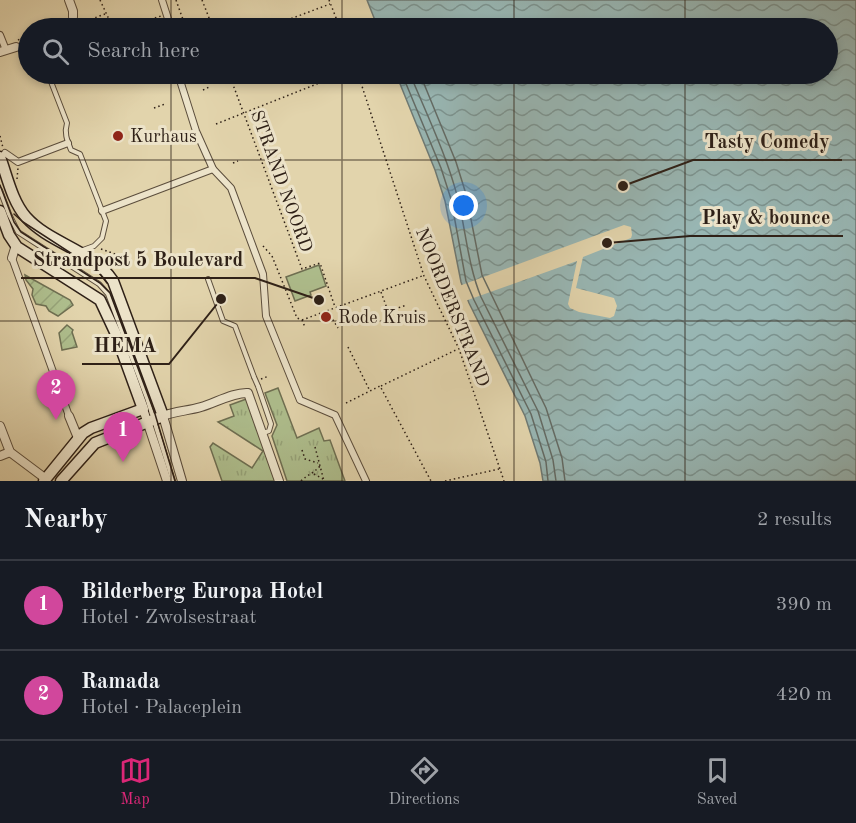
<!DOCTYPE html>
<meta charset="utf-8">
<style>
body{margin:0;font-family:"Old Standard TT",serif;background:#242831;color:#f1f3f6}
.you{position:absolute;left:464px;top:206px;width:21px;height:21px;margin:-15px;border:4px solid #fff;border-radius:50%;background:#1a73e8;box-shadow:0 0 0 9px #1a73e833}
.badge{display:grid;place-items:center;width:39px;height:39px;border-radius:50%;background:#db2777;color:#fff;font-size:20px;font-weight:700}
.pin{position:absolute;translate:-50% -50px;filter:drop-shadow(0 2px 3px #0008)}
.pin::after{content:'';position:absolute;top:32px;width:21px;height:18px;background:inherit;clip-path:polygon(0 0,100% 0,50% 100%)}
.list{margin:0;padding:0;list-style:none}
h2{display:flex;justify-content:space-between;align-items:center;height:78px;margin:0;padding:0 24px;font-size:26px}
h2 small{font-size:20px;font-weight:400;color:#9ea1a6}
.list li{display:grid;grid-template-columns:39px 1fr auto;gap:18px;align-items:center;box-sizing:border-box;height:90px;padding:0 24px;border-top:2px solid #363941}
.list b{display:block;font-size:22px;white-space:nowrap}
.list p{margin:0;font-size:20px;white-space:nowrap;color:#9ea1a6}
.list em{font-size:20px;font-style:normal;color:#9ea1a6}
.icon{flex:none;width:33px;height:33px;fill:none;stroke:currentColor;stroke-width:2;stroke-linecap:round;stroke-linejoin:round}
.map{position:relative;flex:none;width:856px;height:481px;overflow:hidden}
.search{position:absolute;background:#171b24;box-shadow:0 3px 9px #0003;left:18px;right:18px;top:18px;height:66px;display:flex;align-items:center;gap:15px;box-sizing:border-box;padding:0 21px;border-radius:33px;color:#9ea1a6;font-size:22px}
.sheet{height:258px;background:#171b24}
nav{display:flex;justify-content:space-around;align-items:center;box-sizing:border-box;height:84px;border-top:2px solid #363941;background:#171b24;font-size:16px;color:#9ea1a6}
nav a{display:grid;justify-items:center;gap:3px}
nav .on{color:#db2777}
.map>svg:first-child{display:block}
.grass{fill:url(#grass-tufts);stroke:#6e6f52;stroke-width:1.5}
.garden{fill:url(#garden-furrows);stroke:#6e6f52;stroke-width:1.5}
.pitch{fill:#aebe8d;stroke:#6e6f52;stroke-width:1.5}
.water{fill:url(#water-waves);stroke:#6e7a75;stroke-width:1.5}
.pier{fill:#e2d4ac}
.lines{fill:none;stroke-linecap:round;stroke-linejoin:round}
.shore{stroke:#636b65;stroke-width:1.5}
.service-casing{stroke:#5b4d3c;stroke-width:6}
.pedestrian-casing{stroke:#5b4d3c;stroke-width:8}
.minor-casing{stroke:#5b4d3c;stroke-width:10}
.secondary-casing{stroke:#2e2017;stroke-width:13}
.path{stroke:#2e2017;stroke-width:1.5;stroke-dasharray:1.5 3;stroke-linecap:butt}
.service{stroke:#ece3c9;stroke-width:4}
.pedestrian{stroke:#ece3c9;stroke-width:6}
.minor{stroke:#ece3c9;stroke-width:8}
.secondary{stroke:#ece3c9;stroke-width:10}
.tram{stroke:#2e2017;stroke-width:1.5}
.service-bridge-casing{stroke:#5b4d3c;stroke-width:6;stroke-linecap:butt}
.service-bridge{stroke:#ece3c9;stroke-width:4}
.grid{fill:none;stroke:#2e2017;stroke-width:1.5;stroke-opacity:0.55}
.poi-dot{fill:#8f2418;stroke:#ece3c9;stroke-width:2}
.labels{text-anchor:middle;stroke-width:6;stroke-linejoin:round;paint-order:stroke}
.poi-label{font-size:18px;fill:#2e2017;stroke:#ece3c9;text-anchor:start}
.street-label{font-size:18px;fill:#2e2017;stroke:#ece3c9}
.leader{fill:none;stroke:#2e2017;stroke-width:2}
.callout-dot{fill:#2e2017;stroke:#ece3c9;stroke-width:2}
.callout-label{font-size:20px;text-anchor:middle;font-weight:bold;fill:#2e2017;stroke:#ece3c9;stroke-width:6;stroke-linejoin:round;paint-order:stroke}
</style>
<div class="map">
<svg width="856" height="481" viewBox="0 0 856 481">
<defs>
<pattern id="grass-tufts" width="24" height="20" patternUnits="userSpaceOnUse" patternTransform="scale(1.5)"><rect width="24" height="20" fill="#aebe8d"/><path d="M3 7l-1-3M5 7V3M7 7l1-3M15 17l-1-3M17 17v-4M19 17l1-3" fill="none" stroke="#96a379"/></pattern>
<pattern id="garden-furrows" width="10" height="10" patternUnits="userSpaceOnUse" patternTransform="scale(1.5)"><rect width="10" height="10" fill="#aebe8d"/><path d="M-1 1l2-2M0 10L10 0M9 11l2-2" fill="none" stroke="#96a379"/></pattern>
<pattern id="water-waves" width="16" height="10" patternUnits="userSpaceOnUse" patternTransform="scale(1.5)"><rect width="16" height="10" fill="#98b6b3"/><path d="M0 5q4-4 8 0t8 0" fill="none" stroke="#7c9491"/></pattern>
</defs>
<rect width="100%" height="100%" fill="#e2d4ac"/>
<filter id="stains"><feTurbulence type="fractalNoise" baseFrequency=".00333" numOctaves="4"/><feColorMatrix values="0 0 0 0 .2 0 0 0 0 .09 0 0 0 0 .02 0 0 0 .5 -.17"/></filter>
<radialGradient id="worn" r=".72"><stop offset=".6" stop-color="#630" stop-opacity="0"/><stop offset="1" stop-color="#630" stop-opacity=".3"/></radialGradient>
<g class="grass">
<polygon points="278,388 297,438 319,428 324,441 330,440 345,481 287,481 272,436 277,425 265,393"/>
<polygon points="249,398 278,481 222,481 210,447 213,443 252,468 263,451 218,422 234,416 230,405"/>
</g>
<g class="garden">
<polygon points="25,275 70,300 73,305 58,316 49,311 46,306 36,304 32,295 33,289 26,280"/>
<polygon points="67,325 73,330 72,332 77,347 62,350 59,333"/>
</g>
<polygon class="pitch" points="319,265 326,286 310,292 311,295 295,301 286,277"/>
<polygon class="water" points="367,0 856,0 856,481 543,481 540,463 525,416 469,303 461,282 445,201 435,170 396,74 828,74 828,28 378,28"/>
<polygon class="pier" points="624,225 631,227 632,235 631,238 583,257 576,288 614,298 617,306 614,316 610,318 579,312 570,308 568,304 577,261 465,301 459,286"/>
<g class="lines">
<g class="shore">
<polyline points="402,74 441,168 451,199 466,281 474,300 531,414 546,462 548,481"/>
<path d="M410 74C427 115 447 156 458 199 466 232 468 265 481 297L538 411 553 460 556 481"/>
<polyline points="420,74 456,162 466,194 482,275 546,408 562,458 565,481"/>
</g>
<g class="service-casing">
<g id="service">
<polyline points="16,47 24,50"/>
<path d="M48 74 67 123C64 133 67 140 71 150L80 154 106 221 102 238 94 246 83 250"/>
<polyline points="0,190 9,214 18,232 99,284 108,294 147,398 173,481"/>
<polyline points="208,279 223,321 235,326 254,377"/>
<polyline points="258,386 271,424 269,431 263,433"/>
</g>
</g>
<g class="pedestrian-casing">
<g id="pedestrian">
<polyline points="162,0 171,28"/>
<polyline points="0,35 6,50"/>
<polyline points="178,74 196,131 213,169 231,188 263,274 266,316 300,400 335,415 366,481"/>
<polyline points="5,153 18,162 68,143"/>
<polyline points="102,211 213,169"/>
<polyline points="12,258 69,416"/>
</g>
</g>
<g class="minor-casing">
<g id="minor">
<polyline points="69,0 73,11 73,17"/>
<polyline points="0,52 16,47"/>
<polyline points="12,258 16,245"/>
<polyline points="143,409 167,481"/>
<polyline points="69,416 78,438"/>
<path d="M163 416C175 411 188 411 201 407 215 403 234 392 248 393L279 481"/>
<polyline points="163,416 182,481"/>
<polyline points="0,426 10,452 46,479"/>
<polyline points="0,456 10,452"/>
</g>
</g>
<g class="secondary-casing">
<g id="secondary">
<path d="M0 157C7 176 12 201 26 217 50 244 93 250 113 281L163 416 95 443 61 481"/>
<polyline points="0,211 9,235 17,247 100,300 115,332 143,409 91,428 83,433 44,481"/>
</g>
</g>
<g class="path">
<polyline points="100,0 113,28"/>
<polyline points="176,0 186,28"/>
<polyline points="202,0 213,28"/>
<polyline points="329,0 340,28"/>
<polyline points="43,28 65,20"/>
<polyline points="79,28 78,24 105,14"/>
<polyline points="125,28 161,16"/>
<polyline points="266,28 330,4"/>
<polyline points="18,40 28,35"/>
<polyline points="229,74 302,269 320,263 335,307"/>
<polyline points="358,74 424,276 459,349 504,481"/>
<polyline points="203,90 211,86"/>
<polyline points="154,108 165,104"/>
<polyline points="216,124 342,74"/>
<polyline points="0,136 3,148"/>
<polyline points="233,163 238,161"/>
<polyline points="17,179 18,168"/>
<polyline points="263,246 272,256 297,318 302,320 305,327"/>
<polyline points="101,249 126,258"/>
<polyline points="381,292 388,311 407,305"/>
<polyline points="328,312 338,328"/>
<polyline points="302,320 422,276"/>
<polyline points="348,347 370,391"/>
<polyline points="261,379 269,376"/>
<polyline points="381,386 458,349"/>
<polyline points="346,403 380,386 431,481"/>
<polyline points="315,447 324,481"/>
<polyline points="302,450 305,459 318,463"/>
<polyline points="314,474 323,479"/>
<path d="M301 481C308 474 313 474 320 466"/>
<polyline points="445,481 499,469"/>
</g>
<use href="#service" class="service"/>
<use href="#pedestrian" class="pedestrian"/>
<use href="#minor" class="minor"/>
<use href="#secondary" class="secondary"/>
<g class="tram">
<polyline points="0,185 14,222 21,232 100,283 110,293 155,414 175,481"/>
<polyline points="14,214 23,222 97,270 107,283"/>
</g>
<g class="service-bridge-casing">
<polyline id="service-bridge" points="254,377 258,386"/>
</g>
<use href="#service-bridge" class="service-bridge"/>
</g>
<path class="grid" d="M171 0V28M342 0V28M514 0V28M685 0V28M171 74V481M342 74V481M514 74V481M685 74V481M0 160H856M0 321H856"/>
<g class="poi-dot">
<circle cx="118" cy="136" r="6"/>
<circle cx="326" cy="317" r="6"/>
</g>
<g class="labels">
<g class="poi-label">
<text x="130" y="142">Kurhaus</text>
<text x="338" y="323">Rode Kruis</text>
</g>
<g class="street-label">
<text transform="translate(282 181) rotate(70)" y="6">STRAND NOORD</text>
<text transform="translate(453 307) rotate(68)" y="6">NOORDERSTRAND</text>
</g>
</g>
<path class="leader" d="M623 186L693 160H842M607 243L690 236H843M319 300L255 278H21M221 299L169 364H82"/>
<g class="callout-dot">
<circle cx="623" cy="186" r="6"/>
<circle cx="607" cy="243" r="6"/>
<circle cx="319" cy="300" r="6"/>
<circle cx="221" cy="299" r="6"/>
</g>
<g class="callout-label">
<text x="767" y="148">Tasty Comedy</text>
<text x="766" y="224">Play &amp; bounce</text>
<text x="138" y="266">Strandpost 5 Boulevard</text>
<text x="125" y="352">HEMA</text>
</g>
<rect width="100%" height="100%" filter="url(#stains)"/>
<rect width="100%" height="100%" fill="url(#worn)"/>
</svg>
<div class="you"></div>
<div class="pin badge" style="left:123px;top:462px;background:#d1479c">1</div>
<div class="pin badge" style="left:56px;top:420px;background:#d1479c">2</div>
<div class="search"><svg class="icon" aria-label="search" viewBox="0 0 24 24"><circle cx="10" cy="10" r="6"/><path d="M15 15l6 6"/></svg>Search here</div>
</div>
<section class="sheet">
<h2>Nearby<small>2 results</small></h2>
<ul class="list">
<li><span class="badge" style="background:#d1479c">1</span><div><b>Bilderberg Europa Hotel</b><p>Hotel · Zwolsestraat</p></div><em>390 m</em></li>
<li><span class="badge" style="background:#d1479c">2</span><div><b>Ramada</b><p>Hotel · Palaceplein</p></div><em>420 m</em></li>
</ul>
</section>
<nav>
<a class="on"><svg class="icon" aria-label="map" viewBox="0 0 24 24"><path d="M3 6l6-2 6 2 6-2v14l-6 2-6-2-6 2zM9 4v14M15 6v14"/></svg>Map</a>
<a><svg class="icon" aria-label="directions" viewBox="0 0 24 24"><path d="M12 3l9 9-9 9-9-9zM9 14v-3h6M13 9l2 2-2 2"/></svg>Directions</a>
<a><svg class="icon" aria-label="saved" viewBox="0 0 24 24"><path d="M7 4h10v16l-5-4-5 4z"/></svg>Saved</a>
</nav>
